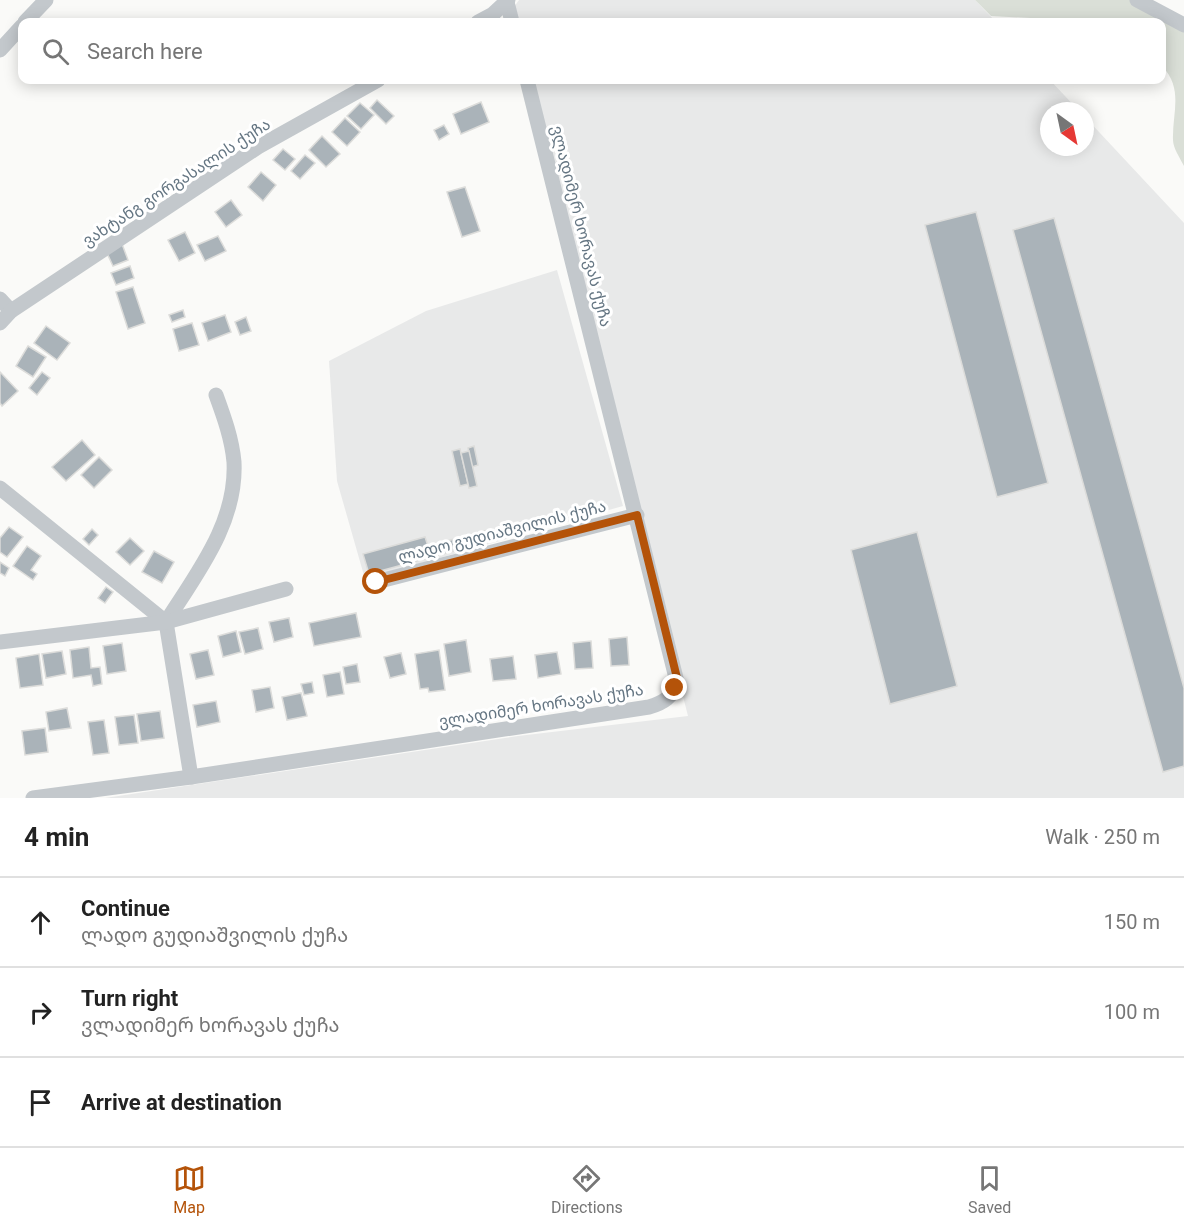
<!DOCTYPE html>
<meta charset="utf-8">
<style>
body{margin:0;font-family:Roboto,"Noto Sans Georgian",sans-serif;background:#f6f6f6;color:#222}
.compass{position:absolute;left:1040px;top:102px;width:54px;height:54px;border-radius:50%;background:#fff;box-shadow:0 3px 15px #0003;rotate:147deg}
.stop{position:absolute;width:18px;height:18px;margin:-14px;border:4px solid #b45309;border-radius:50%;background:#fff}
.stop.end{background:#b45309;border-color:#fff;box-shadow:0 2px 6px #0008}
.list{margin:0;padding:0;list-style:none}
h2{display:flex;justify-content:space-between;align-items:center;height:78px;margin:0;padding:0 24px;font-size:26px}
h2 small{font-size:20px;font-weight:400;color:#767676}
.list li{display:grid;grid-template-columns:39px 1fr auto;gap:18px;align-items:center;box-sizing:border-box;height:90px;padding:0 24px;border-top:2px solid #e0e0e0}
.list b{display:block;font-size:22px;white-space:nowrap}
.list p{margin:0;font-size:20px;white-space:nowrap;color:#767676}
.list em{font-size:20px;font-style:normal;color:#767676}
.icon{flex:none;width:33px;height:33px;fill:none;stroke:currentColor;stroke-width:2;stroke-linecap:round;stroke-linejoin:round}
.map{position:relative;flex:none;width:1184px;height:798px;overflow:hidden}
.search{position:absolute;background:#fff;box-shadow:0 3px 15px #0003;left:18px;right:18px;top:18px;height:66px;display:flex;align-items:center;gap:15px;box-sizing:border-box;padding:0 21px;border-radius:12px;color:#767676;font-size:22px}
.sheet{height:348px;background:#fff}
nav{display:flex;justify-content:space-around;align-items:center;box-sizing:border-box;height:84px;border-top:2px solid #e0e0e0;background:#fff;font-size:16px;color:#767676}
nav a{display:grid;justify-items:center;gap:3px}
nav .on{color:#b45309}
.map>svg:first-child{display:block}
.built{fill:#e8e9e9}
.green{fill:#dadfd7}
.building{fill:#aab3b9;stroke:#dcdcda;stroke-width:1.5}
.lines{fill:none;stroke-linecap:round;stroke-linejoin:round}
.street{stroke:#c3c8cc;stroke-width:15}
.route{stroke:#b45309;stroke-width:8}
.labels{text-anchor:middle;stroke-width:6;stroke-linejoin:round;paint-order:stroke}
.street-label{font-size:16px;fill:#657683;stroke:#fff}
</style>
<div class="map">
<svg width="1184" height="798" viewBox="0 0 1184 798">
<rect width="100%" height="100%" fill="#fafaf8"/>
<g class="built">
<polygon points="519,0 975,0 996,22 518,22 514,7"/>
<polygon points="531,80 1050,80 1079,111 1049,111 1049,147 1085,147 1085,117 1184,223 1184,798 105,798 518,736 688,716 637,515"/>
<polygon points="557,270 623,506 365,579 337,481 329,361 426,311"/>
</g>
<path class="green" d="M975 0H1137L1184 25V166C1180 158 1173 148 1173 140 1172 113 1184 89 1162 66V22H1077L1069 20 991 16Z"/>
<g class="building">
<polygon points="377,100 394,116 386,124 370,108"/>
<polygon points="481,102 489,122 461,134 453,114"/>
<polygon points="360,103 374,115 361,129 347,116"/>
<polygon points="345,118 360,132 347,146 332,132"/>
<polygon points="444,125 449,134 439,140 434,130"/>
<polygon points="322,136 340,154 326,167 309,150"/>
<polygon points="283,149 295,159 285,170 273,160"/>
<polygon points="305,155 315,163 300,179 291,171"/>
<polygon points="261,172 276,185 263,201 248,187"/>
<polygon points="465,187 480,231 462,237 447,192"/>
<polygon points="231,200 242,215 226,227 215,212"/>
<polygon points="976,212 1048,483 997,497 925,225"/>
<polygon points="1054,218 1184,688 1184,766 1163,772 1013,230"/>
<polygon points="185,232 195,253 179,261 168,240"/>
<polygon points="218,236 226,251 205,261 197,245"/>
<polygon points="122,244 128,260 113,266 106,251"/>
<polygon points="130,266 134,278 116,285 111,273"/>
<polygon points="133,287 145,323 128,329 116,292"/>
<polygon points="183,310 185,317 172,322 169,315"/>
<polygon points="225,315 231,332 208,341 202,323"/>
<polygon points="246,317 251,331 240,335 235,322"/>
<polygon points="192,323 199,345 179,351 173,329"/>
<polygon points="46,326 70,343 57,360 34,343"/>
<polygon points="28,346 46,357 33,377 16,366"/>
<polygon points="0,372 18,391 2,406 0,403"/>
<polygon points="42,372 50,378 37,395 29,388"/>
<polygon points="82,440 95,455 66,481 52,467"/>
<polygon points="474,446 478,465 472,467 468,448"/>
<polygon points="460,449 468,484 460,486 452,451"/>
<polygon points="469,451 477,486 469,488 461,453"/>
<polygon points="99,457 112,470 94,488 81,475"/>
<polygon points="9,527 23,537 7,557 0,552 0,538"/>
<polygon points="92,529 98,535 89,545 83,539"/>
<polygon points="492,529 494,540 369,574 363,554 425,537 428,546"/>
<polygon points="917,532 957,686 890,704 851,550"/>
<polygon points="130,538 144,551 130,565 116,552"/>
<polygon points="27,546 41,556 31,570 37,574 33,580 13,566"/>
<polygon points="154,551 174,562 162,583 142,572"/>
<polygon points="0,562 9,568 5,576 0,573"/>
<polygon points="106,587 113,592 105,603 98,598"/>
<polygon points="356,613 361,637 314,646 309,623"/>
<polygon points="289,618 293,637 274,642 269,622"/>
<polygon points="258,628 263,649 245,654 239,632"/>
<polygon points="236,631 241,652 223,657 218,636"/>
<polygon points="627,637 629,665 611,666 609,639"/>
<polygon points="466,640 471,672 449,676 444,644"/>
<polygon points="591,641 593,668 575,669 573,643"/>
<polygon points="122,643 126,671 107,674 103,646"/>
<polygon points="89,647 91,668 100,667 102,684 93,686 91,675 73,678 70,650"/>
<polygon points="208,650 214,675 196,679 190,654"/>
<polygon points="439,650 445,690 429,692 428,688 420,689 415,654"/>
<polygon points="62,651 66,674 46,678 42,654"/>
<polygon points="557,652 561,674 538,678 535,655"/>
<polygon points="401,653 406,674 390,678 384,657"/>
<polygon points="39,654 43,685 20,688 16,658"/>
<polygon points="513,656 516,679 493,681 490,659"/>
<polygon points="357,664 360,682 346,684 343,667"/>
<polygon points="340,672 344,694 327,697 323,675"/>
<polygon points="312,682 314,693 304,695 301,684"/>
<polygon points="270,687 274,708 256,712 252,690"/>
<polygon points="301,693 307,716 287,720 282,697"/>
<polygon points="216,701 220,722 197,727 193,705"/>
<polygon points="67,708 71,728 49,731 46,712"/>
<polygon points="160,711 164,738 141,741 137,714"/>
<polygon points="134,715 138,743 119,745 115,717"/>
<polygon points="104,720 109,753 93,755 88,722"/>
<polygon points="45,728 48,752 25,755 22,731"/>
</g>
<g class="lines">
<g class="street">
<polyline points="1137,0 1184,25"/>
<polyline points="507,2 512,22"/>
<polyline points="25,22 46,0"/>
<polyline points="478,22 493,14 508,0"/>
<polyline points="0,50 22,26"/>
<polyline points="0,299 11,311"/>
<polyline points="0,323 11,311 258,147 378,80"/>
<polyline points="0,488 166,622"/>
<polyline points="376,582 637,515"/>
<path d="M166 622C197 573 237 523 234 462 232 439 224 417 216 395"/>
<polyline points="166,622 191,777"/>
<polyline points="0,642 166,622 286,589"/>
<path d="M33 798 191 777 649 707C663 703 673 697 677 682L527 80"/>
</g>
</g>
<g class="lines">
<polyline class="route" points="376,582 637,515 678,682 675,688"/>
</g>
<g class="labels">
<g class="street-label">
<text transform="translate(176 182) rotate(-33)" y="6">ვახტანგ გორგასალის ქუჩა</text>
<text transform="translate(582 226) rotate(76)" y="6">ვლადიმერ ხორავას ქუჩა</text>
<text transform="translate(502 531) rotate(-14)" y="6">ლადო გუდიაშვილის ქუჩა</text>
<text transform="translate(541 705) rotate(-9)" y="6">ვლადიმერ ხორავას ქუჩა</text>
</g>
</g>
</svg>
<svg class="compass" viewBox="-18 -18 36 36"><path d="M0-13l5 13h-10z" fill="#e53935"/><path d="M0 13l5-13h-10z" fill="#767676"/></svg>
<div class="stop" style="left:376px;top:582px"></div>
<div class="stop end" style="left:675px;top:688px"></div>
<div class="search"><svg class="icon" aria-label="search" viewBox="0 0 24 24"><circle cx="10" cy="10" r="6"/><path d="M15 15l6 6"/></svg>Search here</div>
</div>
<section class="sheet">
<h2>4 min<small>Walk · 250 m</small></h2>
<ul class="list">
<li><svg class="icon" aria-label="ahead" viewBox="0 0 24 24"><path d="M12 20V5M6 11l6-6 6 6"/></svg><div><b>Continue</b><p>ლადო გუდიაშვილის ქუჩა</p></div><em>150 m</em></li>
<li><svg class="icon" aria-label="right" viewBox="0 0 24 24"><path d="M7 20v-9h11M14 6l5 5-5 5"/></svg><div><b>Turn right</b><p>ვლადიმერ ხორავას ქუჩა</p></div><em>100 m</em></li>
<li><svg class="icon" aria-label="arrive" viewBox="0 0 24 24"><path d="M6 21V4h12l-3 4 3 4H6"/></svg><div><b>Arrive at destination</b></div></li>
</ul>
</section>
<nav>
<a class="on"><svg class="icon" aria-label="map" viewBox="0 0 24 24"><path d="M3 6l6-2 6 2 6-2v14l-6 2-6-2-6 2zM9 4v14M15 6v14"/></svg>Map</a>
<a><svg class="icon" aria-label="directions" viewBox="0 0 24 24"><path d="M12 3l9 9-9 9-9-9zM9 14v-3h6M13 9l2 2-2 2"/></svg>Directions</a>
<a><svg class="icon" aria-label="saved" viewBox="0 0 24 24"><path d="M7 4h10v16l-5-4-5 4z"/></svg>Saved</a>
</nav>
